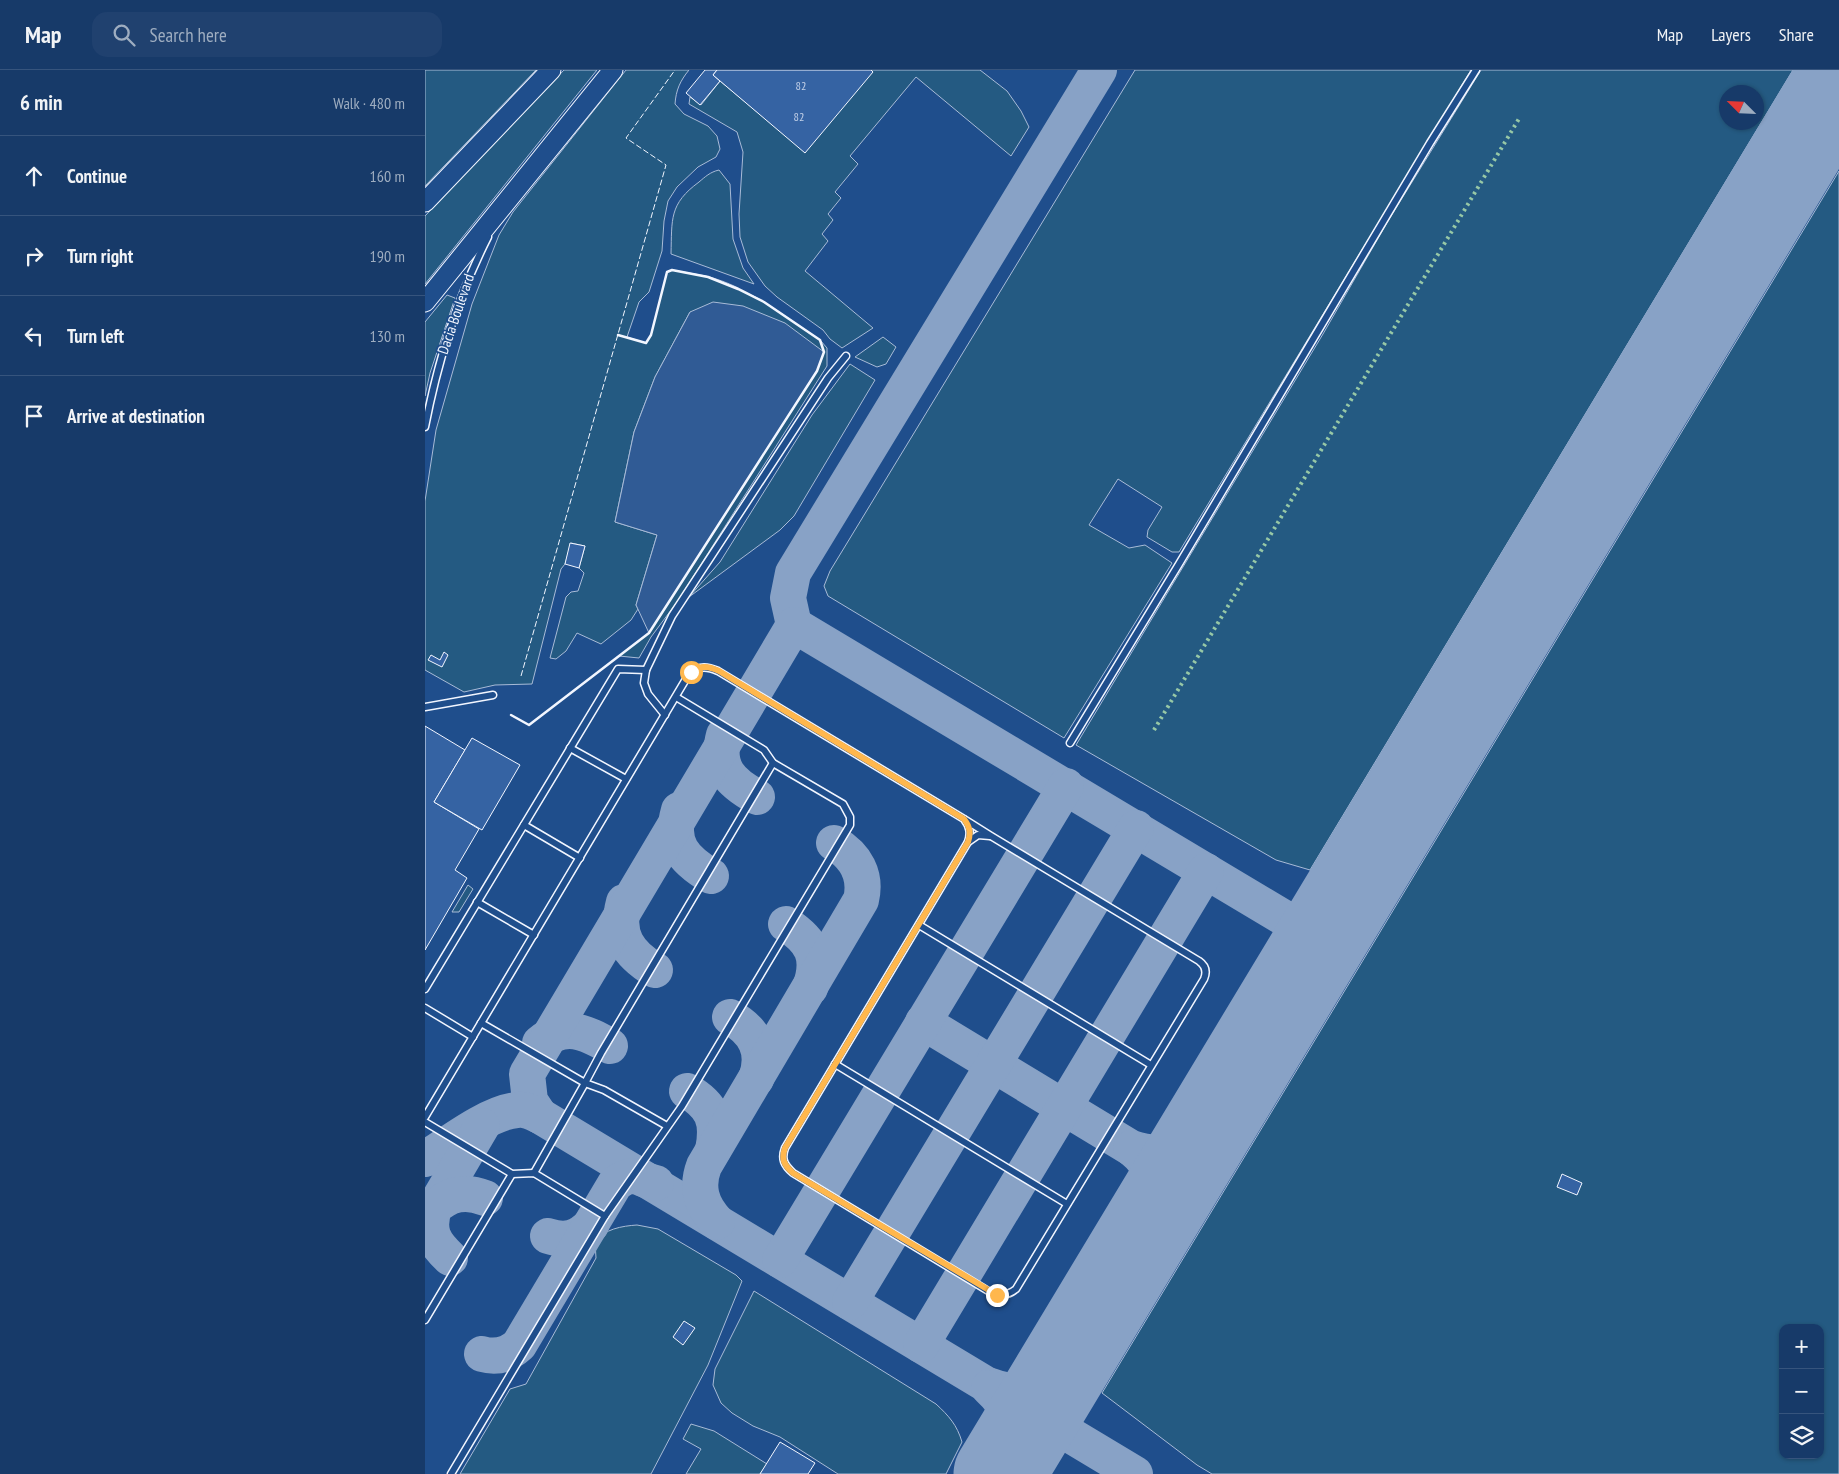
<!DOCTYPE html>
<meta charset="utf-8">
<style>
body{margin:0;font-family:"PT Sans Narrow",sans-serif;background:#20416f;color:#f1f3f6}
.controls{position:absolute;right:15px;bottom:15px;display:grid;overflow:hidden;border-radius:10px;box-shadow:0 1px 4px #0004}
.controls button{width:45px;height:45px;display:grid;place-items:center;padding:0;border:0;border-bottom:1px solid #36547d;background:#173a69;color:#f1f3f6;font:25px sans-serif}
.compass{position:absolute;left:1294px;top:15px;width:45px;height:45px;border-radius:50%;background:#173a69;box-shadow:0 1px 4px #0004;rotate:294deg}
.stop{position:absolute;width:15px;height:15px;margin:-11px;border:4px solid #ffb74d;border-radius:50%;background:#fff}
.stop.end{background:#ffb74d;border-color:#fff;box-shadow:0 1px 5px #0008}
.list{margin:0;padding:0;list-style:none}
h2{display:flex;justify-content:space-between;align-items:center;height:65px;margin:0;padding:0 20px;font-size:21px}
h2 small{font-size:16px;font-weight:400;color:#9eadc0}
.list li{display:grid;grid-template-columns:32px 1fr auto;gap:15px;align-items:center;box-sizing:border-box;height:80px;padding:0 20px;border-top:1px solid #36547d}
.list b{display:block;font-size:19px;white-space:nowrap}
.list em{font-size:16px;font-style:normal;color:#9eadc0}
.icon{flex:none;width:28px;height:28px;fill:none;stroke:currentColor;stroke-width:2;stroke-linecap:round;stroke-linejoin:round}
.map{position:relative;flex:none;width:1414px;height:1404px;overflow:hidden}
header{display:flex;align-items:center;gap:30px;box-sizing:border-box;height:70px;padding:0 25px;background:#173a69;border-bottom:1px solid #36547d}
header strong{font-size:24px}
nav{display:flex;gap:28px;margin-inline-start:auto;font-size:18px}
.search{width:350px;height:45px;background:#20416f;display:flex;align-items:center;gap:12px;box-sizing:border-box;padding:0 18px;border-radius:15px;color:#9eadc0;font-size:19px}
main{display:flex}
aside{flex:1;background:#173a69}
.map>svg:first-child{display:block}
.green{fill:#245a82;stroke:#a8bbd7;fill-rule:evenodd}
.parking{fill:#305b95;stroke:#a8bbd7}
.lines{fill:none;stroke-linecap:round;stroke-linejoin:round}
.taxiway{stroke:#88a2c6;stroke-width:36}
.runway{stroke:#88a2c6;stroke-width:91}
.building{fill:#3563a3;stroke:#f2f6ff}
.lane-casing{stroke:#f2f6ff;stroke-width:9}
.primary-casing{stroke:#f2f6ff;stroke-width:21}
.lane{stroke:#1f4e8c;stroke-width:6}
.primary{stroke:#1f4e8c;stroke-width:19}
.hedge{stroke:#97c8a6;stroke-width:4;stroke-dasharray:2.5 4;stroke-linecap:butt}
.fence{stroke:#f2f6ff;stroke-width:1;stroke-dasharray:6 2.5;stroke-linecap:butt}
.wall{stroke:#f2f6ff;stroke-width:2.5}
.route{stroke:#ffb74d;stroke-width:6}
.labels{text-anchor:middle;stroke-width:4;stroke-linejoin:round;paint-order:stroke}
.number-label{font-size:12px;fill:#c3d1e8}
.street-label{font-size:15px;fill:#f2f6ff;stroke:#1f4e8c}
</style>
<header>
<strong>Map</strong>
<div class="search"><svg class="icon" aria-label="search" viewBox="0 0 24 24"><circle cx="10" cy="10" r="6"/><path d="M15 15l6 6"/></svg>Search here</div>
<nav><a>Map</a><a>Layers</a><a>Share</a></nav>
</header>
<main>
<aside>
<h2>6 min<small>Walk · 480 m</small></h2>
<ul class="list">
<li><svg class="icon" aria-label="ahead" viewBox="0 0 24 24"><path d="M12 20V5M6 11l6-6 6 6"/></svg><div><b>Continue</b></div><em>160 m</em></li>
<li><svg class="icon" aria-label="right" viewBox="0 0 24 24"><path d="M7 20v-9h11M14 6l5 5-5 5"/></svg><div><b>Turn right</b></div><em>190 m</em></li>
<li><svg class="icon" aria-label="left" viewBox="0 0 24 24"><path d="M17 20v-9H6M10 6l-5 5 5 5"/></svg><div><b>Turn left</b></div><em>130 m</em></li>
<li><svg class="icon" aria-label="arrive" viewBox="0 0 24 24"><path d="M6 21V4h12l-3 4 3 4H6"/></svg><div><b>Arrive at destination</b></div></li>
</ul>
</aside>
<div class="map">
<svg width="1414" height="1404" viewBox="0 0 1414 1404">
<rect width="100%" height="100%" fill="#1f4e8c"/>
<g class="green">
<polygon points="0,0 111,0 0,116"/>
<polygon points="139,0 172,0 0,214 0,146"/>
<path d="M201 0H264C255 11 251 20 250 34L259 44 283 56 292 66 295 79 291 87 273 97 252 117 243 131 239 151 237 181 224 222 214 232 202 267 221 273 226 265 242 202 247 200C259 202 270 204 281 206 324 217 359 246 395 270L402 278V296L252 532 226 567 214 588 194 586 224 563 392 301 398 283 265 242 230 307 209 362 190 452 232 465 211 535 213 539 206 550 176 574 152 563 141 581 131 589 125 588 141 527 146 522 153 521 159 503 154 498 160 476 146 473 140 494 136 499 107 614 70 615 39 622 0 600V431L11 360 47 234 74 165 88 142Z"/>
<polygon points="446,0 555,0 582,21 596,41 604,57 586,86 491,7 425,86 433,94 410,122 416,128 403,144 408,150 397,164 403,171 380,201 448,258 417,278 405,269 398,260 352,227 340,216 323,192 315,167 314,144 318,82 312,62 264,34 265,27 276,35 295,11 380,82"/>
<polygon points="710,0 1046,0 754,482 747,482 722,467 723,460 737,437 693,409 664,455 704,478 720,475 747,493 639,668 403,526 399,516 405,501"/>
<path d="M1056 0H1368L885 800 851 790 651 675 898 264 963 151ZM1302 22H1332V52H1302Z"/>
<path d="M294 100 305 114 308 169 318 198 329 214 246 184C247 149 244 134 274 112 280 107 285 102 294 100Z"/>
<path d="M1414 101V1404H787L772 1395 677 1323ZM1358 1258H1395V1385H1358Z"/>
<polygon points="22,225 30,228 5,303 0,326 0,252"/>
<polygon points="458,267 471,277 461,294 452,297 430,287"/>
<polygon points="425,294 450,310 369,446 355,460 264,527 295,492 387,345"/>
<polygon points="43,815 48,819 34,842 27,842"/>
<path d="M212 1155 233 1159 311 1205 317 1211 283 1295 226 1404H35L85 1319 101 1314 171 1188 170 1172C179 1159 197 1156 212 1155Z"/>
<path d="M329 1221 511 1334C524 1346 532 1355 537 1372L521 1404H413L355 1367 328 1356 307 1343 296 1333 288 1315 290 1299Z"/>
<polygon points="266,1354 289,1361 342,1394 335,1404 261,1404 276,1379 258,1369"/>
</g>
<polygon class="parking" points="288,232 318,236 360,253 399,282 392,301 224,563 211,535 232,465 190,452 209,362 230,307 265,242"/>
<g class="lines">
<g class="taxiway">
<polyline points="369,555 363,528 368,503 674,0"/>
<path d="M299 665C290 698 306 713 332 727"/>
<path d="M254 740C244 774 259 790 286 806"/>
<path d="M199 832C190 865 203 884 230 900"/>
<path d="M361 854C387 871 396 887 385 918"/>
<path d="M305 947C330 961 341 981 331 1009"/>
<path d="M498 952 706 1078C737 1088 754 1082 779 1064"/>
<path d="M115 973C140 952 160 962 185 976"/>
<path d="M262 1021C287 1035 294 1051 288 1080"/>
<polyline points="115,1046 105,1031 102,1004 369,555 896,870"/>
<path d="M706 1078C735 1101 735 1124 723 1157"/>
<path d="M0 1089C23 1074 66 1041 93 1040 101 1039 108 1043 115 1046L710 1404"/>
<path d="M292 1152C276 1135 271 1117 279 1096L436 830C442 805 431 786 409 773"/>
<polyline points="0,1153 57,1056"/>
<path d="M123 1166C141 1172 153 1168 166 1155"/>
<path d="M25 1188C8 1172 2 1161 9 1138 24 1124 40 1120 60 1128"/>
<polyline points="355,1190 641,716"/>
<polyline points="425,1232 711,758"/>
<polyline points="496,1275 781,801"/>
<path d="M57 1284C71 1288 83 1285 94 1275L190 1114C209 1099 212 1109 231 1113"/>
<path d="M566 1316C600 1328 616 1320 640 1295"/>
<path d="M564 1318C588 1340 592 1359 582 1390"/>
</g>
<polyline class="runway" points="574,1404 1414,11"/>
</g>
<g class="building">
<polygon points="280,0 292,0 288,5 295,11 275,35 261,23"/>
<polygon points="292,0 446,0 448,2 380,83 288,5"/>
<polygon points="145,473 160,476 154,498 140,494"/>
<polygon points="19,582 23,585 17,597 3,590 6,585 15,590"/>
<polygon points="0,656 40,680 9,732 54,759 30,800 42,808 0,880"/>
<polygon points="47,668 95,695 57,760 9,732"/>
<polygon points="1137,1104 1157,1113 1152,1125 1132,1117"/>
<polygon points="259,1251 270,1258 258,1275 248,1267"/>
<polygon points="355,1372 390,1393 383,1404 335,1404"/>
</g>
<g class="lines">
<g class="lane-casing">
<g id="lane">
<path d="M0 357C13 290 32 228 63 167"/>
<polyline points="0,637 68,625"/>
<polyline points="240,645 223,624 219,613 221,600 247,546 403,308 421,286"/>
<polyline points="645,673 754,494 1005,73 1051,0"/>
<polyline points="145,678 201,709"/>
<polyline points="99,755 155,788"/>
<polyline points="543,772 553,765 565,766"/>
<polyline points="52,832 109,865"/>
<polyline points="494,855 726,995"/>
<polyline points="0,919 193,599 221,600"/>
<polyline points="0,938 48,967"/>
<polyline points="56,953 160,1013 109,1103"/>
<polyline points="410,994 642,1134"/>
<path d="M0 1047 261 609C271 596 279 595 293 601L539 749 566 766 774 891C781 896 782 902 779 909L591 1219C582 1226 575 1226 565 1222L368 1103C359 1095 356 1089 360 1078L543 772C546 763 545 757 539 749"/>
<polyline points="0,1052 87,1104 109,1103 180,1146"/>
<polyline points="242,1056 179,1020 160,1013 176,983 348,693"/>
<polyline points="0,1250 87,1104"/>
<polyline points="26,1404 180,1146 257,1036 425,755 425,747 418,734 348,693 339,680 251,627"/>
</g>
</g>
<g class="primary-casing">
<g id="primary">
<polyline points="0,132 126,0"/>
<polyline points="0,232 188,0"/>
</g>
</g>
<use href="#lane" class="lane"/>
<use href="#primary" class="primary"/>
<polyline class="hedge" points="729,660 1095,47"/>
<polyline class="fence" points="96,606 241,95 201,68 250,0"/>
<polyline class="wall" points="86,645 104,655 224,563 392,301 399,282 395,270 339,232 313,219 283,207 247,200 242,202 226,265 221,273 193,265"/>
</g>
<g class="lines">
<path class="route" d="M266 602C277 595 283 596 294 601L539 749C545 757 546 763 543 772L360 1078C356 1089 359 1095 368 1103L572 1225"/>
</g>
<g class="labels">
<g class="number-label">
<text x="376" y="20">82</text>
<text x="374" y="51">82</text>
</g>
<g class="street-label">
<text transform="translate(31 244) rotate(-71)" y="5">Dacia Boulevard</text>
</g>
</g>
</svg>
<div class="controls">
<button>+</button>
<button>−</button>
<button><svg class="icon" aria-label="layers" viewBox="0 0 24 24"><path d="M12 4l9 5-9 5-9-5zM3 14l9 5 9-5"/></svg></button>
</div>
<svg class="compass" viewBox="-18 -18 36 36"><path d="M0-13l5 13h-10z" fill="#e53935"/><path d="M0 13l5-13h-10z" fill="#9eadc0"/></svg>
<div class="stop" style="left:266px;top:602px"></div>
<div class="stop end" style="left:572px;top:1225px"></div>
</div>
</main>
